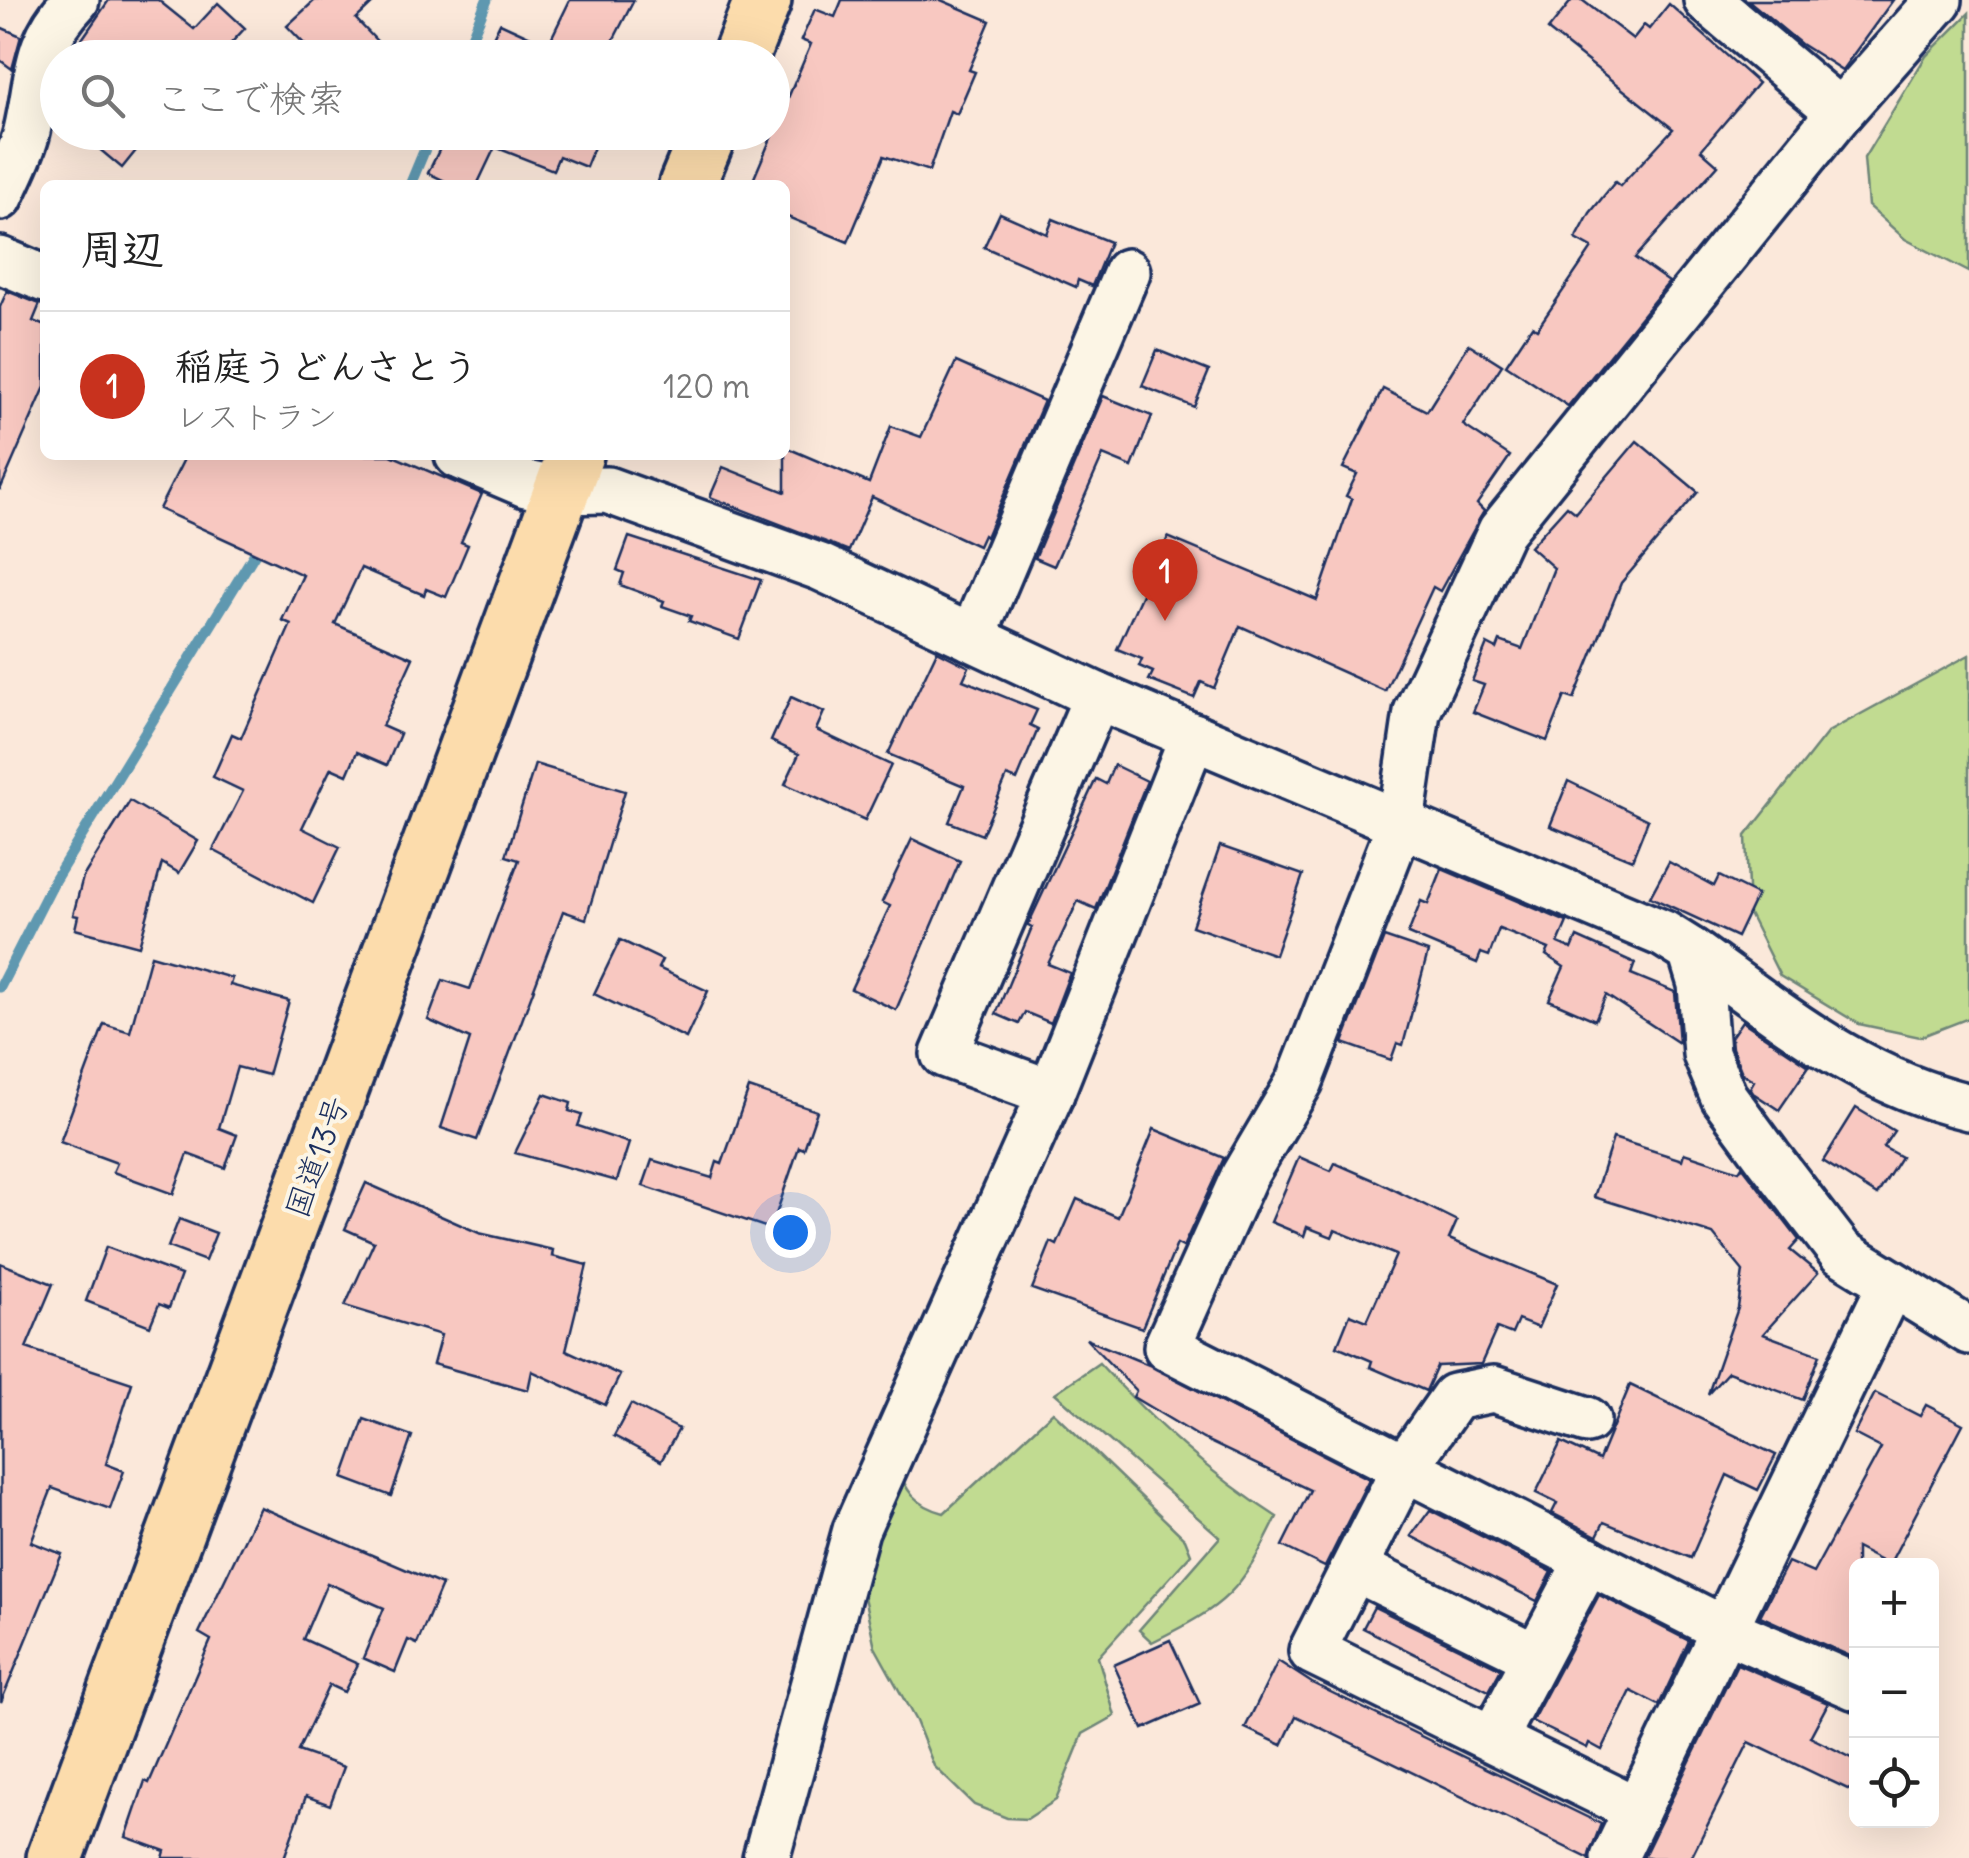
<!DOCTYPE html>
<html lang="ja">
<meta charset="utf-8">
<style>
body{margin:0;font-family:Delius,"Klee One",sans-serif;background:#f6f6f6;color:#222}
.controls{position:absolute;right:30px;bottom:30px;display:grid;overflow:hidden;border-radius:15px;box-shadow:0 10px 40px #0002}
.controls button{width:90px;height:90px;display:grid;place-items:center;padding:0;border:0;border-bottom:2px solid #e0e0e0;background:#fff;color:#222;font:50px sans-serif}
.you{position:absolute;left:790px;top:1232px;width:35px;height:35px;margin:-25px;border:8px solid #fff;border-radius:50%;background:#1a73e8;box-shadow:0 0 0 15px #1a73e833}
.badge{display:grid;place-items:center;width:65px;height:65px;border-radius:50%;background:#c8321e;color:#fff;font-size:32px;font-weight:700}
.pin{position:absolute;translate:-50% -82px;filter:drop-shadow(0 2px 5px #0008)}
.pin::after{content:'';position:absolute;top:52px;width:35px;height:30px;background:inherit;clip-path:polygon(0 0,100% 0,50% 100%)}
.list{margin:0;padding:0;list-style:none}
h2{display:flex;justify-content:space-between;align-items:center;height:130px;margin:0;padding:0 40px;font-size:42px}
h2 small{font-size:32px;font-weight:400;color:#767676}
.list li{display:grid;grid-template-columns:65px 1fr auto;gap:30px;align-items:center;box-sizing:border-box;height:150px;padding:0 40px;border-top:2px solid #e0e0e0}
.list b{display:block;font-size:38px;white-space:nowrap}
.list p{margin:0;font-size:32px;white-space:nowrap;color:#767676}
.list em{font-size:32px;font-style:normal;color:#767676}
.icon{flex:none;width:55px;height:55px;fill:none;stroke:currentColor;stroke-width:2;stroke-linecap:round;stroke-linejoin:round}
.map{position:relative;flex:none;width:1969px;height:1858px;overflow:hidden}
.search{position:absolute;background:#fff;box-shadow:0 10px 40px #0002;left:40px;top:40px;width:750px;height:110px;display:flex;align-items:center;gap:25px;box-sizing:border-box;padding:0 35px;border-radius:55px;color:#767676;font-size:38px}
.panel{position:absolute;background:#fff;box-shadow:0 10px 40px #0002;left:40px;top:180px;width:750px;height:280px;border-radius:15px}
.map>svg:first-child{display:block}
.green{fill:#c1db91;stroke:#6e8578;stroke-width:2.5}
.lines{fill:none;stroke-linecap:round;stroke-linejoin:round}
.stream{stroke:#5f98b0;stroke-width:11}
.building{fill:#f8c8c1;stroke:#1b2f5e;stroke-width:2.5}
.minor-casing{stroke:#1b2f5e;stroke-width:52}
.trunk-casing{stroke:#1b2f5e;stroke-width:62}
.minor{stroke:#fcf5e5;stroke-width:45}
.trunk{stroke:#fcdcac;stroke-width:55}
.labels{text-anchor:middle;stroke-width:8;stroke-linejoin:round;paint-order:stroke}
.street-label{font-size:32px;fill:#1b2f5e;stroke:#fcf5e5}
</style>
<div class="map">
<svg width="1969" height="1858" viewBox="0 0 1969 1858">
<rect width="100%" height="100%" fill="#fbe8da"/>
<filter id="ink" filterUnits="userSpaceOnUse"><feTurbulence type="fractalNoise" baseFrequency=".01" numOctaves="2"/><feDisplacementMap in="SourceGraphic" scale="20" xChannelSelector="R" yChannelSelector="G"/><feConvolveMatrix kernelMatrix="1 2 1 2 8 2 1 2 1" color-interpolation-filters="sRGB"/></filter>
<g filter="url(#ink)">
<g class="green">
<polygon points="1969,13 1969,272 1905,239 1868,206 1864,158 1926,56"/>
<polygon points="1969,655 1969,1018 1920,1037 1859,1024 1780,976 1749,914 1746,836 1828,732"/>
<path d="M1099 1363C1153 1421 1209 1474 1277 1517 1240 1593 1227 1605 1152 1642L1139 1630 1220 1537 1055 1393Z"/>
<path d="M1053 1412 1185 1539 1191 1554 1098 1657 1115 1716 1083 1734 1056 1800 1027 1819 1007 1818 974 1805 934 1766 916 1721 875 1647 859 1574 896 1463C905 1491 915 1505 944 1513Z"/>
</g>
<g class="lines">
<g class="stream">
<polyline points="463,58 487,0"/>
<polyline points="410,185 432,132"/>
<polyline points="0,987 54,881 263,540"/>
</g>
</g>
<g class="building">
<polygon points="109,0 158,0 194,29 218,3 245,28 223,52 230,58 69,58"/>
<polygon points="315,0 376,0 356,19 393,58 318,58 287,26"/>
<polygon points="570,0 634,0 604,58 483,58 500,23 548,45"/>
<polygon points="842,0 941,0 990,21 969,70 975,72 957,114 950,111 929,171 884,156 848,242 785,216 785,185 751,185 811,44 801,40 815,9 835,17"/>
<polygon points="1572,0 1582,0 1633,39 1644,25 1649,29 1669,4 1758,83 1701,150 1718,165 1635,258 1669,282 1568,406 1506,365 1532,326 1537,329 1592,248 1576,239 1590,213 1615,182 1620,186 1673,129 1548,30"/>
<polygon points="1748,0 1893,0 1842,70 1801,44"/>
<polygon points="0,27 21,36 12,69 0,60"/>
<polygon points="79,132 151,132 122,168"/>
<polygon points="448,132 600,132 586,167 559,156 553,170 495,147 477,185 453,185 428,173"/>
<polygon points="1000,213 1047,234 1053,219 1110,242 1092,286 1078,280 1076,287 984,247"/>
<polygon points="7,291 40,304 33,321 45,326 45,387 0,490 0,307"/>
<polygon points="1469,344 1502,365 1463,425 1510,456 1477,504 1484,511 1440,591 1433,587 1385,691 1240,626 1214,688 1201,682 1194,698 1149,680 1153,672 1139,666 1142,659 1117,649 1168,537 1317,600 1352,499 1346,496 1357,474 1343,468 1383,389 1427,411"/>
<polygon points="1157,350 1209,371 1194,407 1142,386"/>
<polygon points="956,362 1044,401 986,537 983,535 978,546 872,497 849,551 710,497 723,467 785,492 785,447 869,483 891,426 921,437"/>
<polygon points="1103,396 1152,416 1132,467 1103,455 1054,566 1035,558"/>
<polygon points="1637,441 1698,492 1621,583 1574,699 1565,696 1547,741 1473,712 1484,685 1472,681 1487,644 1497,649 1500,641 1522,649 1554,568 1530,547 1567,506 1576,513"/>
<polygon points="186,455 391,455 482,494 461,542 468,545 446,597 426,589 424,595 361,568 335,624 413,658 382,726 400,734 387,765 357,752 347,775 331,768 302,828 340,847 313,903 213,850 243,791 213,777 232,734 241,738 291,624 282,620 303,575 159,509"/>
<polygon points="629,537 761,580 739,639 689,621 691,616 662,606 664,601 620,585 624,573 617,570"/>
<polygon points="937,651 969,667 963,680 1037,710 1030,725 1038,729 1017,780 1007,776 982,835 949,822 964,786 888,754"/>
<polygon points="791,697 824,712 816,730 891,765 865,820 785,784 799,754 771,741"/>
<polygon points="535,764 625,791 586,919 563,911 477,1140 441,1128 470,1039 428,1020 443,980 470,989 519,860 506,856"/>
<polygon points="1114,765 1147,781 1096,909 1078,901 1048,964 1070,973 1051,1023 1025,1012 1019,1024 996,1014 1032,927 1028,925 1096,779 1106,784"/>
<polygon points="1568,781 1648,820 1632,860 1550,826"/>
<polygon points="130,801 198,841 179,873 162,863 139,946 75,929 78,916 73,915 83,877"/>
<polygon points="912,839 960,861 896,1010 851,989 890,906 882,902"/>
<polygon points="1220,846 1303,875 1275,955 1192,926"/>
<polygon points="1669,862 1714,886 1719,876 1757,895 1737,937 1650,897"/>
<polygon points="1442,869 1567,922 1558,943 1572,949 1577,937 1635,963 1631,974 1675,992 1679,1043 1606,995 1595,1020 1549,1000 1564,967 1546,955 1549,949 1499,929 1489,956 1481,953 1477,963 1408,934 1421,901 1428,904"/>
<polygon points="1384,937 1428,952 1403,1045 1397,1043 1391,1060 1343,1043"/>
<polygon points="620,940 662,960 658,968 708,991 686,1038 594,994"/>
<polygon points="151,955 232,978 230,985 289,1001 268,1075 237,1067 219,1128 237,1135 225,1168 188,1154 173,1194 113,1172 117,1163 60,1142 104,1024 130,1032"/>
<polygon points="1742,1021 1809,1066 1779,1110 1753,1093 1750,1088 1754,1081 1742,1073 1732,1048 1731,1037"/>
<polygon points="749,1088 817,1111 804,1149 799,1147 771,1229 643,1186 652,1160 712,1178 717,1162 722,1164"/>
<polygon points="544,1094 571,1103 569,1111 582,1115 578,1126 629,1143 617,1181 515,1153"/>
<polygon points="1856,1108 1894,1131 1883,1147 1901,1157 1877,1195 1823,1161"/>
<polygon points="1154,1129 1224,1158 1183,1247 1177,1244 1142,1328 1032,1289 1051,1242 1057,1245 1077,1199 1118,1217"/>
<polygon points="1613,1138 1682,1160 1684,1153 1739,1171 1742,1166 1799,1240 1790,1250 1818,1273 1763,1334 1820,1355 1803,1400 1728,1372 1708,1394 1738,1308 1743,1271 1713,1234 1594,1197"/>
<polygon points="1299,1157 1331,1171 1335,1163 1376,1181 1457,1221 1449,1239 1557,1284 1538,1328 1518,1320 1512,1334 1497,1328 1481,1364 1437,1366 1426,1391 1370,1367 1372,1361 1337,1346 1350,1314 1367,1321 1396,1255 1335,1230 1332,1237 1307,1227 1304,1236 1271,1222"/>
<polygon points="366,1183 479,1233 553,1250 552,1256 587,1265 566,1350 620,1375 605,1405 532,1371 528,1390 433,1364 441,1335 345,1306 374,1242 345,1229"/>
<polygon points="179,1219 216,1233 205,1261 168,1247"/>
<polygon points="106,1247 181,1275 169,1308 159,1304 150,1326 86,1301"/>
<polygon points="0,1263 53,1284 26,1348 132,1383 106,1464 124,1471 110,1509 52,1488 31,1542 62,1554 1,1702"/>
<polygon points="1086,1339 1149,1365 1369,1479 1325,1567 1282,1546 1310,1490 1203,1439 1133,1397 1136,1391"/>
<polygon points="1630,1385 1776,1455 1758,1490 1727,1475 1691,1558 1604,1522 1597,1536 1552,1513 1557,1503 1536,1493 1561,1442 1599,1460"/>
<polygon points="1875,1393 1920,1416 1926,1405 1963,1424 1889,1565 1856,1548 1856,1648 1852,1657 1760,1616 1788,1562 1813,1573 1881,1448 1854,1434"/>
<polygon points="631,1404 679,1429 661,1461 614,1436"/>
<polygon points="364,1419 412,1436 391,1496 343,1478"/>
<polygon points="260,1507 442,1585 417,1644 408,1640 395,1672 363,1658 384,1608 327,1583 303,1639 358,1664 344,1692 329,1685 298,1751 344,1767 330,1805 306,1796 284,1858 163,1858 165,1851 126,1837 145,1781 149,1783 211,1640 199,1633"/>
<polygon points="1430,1510 1552,1572 1537,1601 1411,1536"/>
<polygon points="1599,1595 1689,1641 1659,1705 1631,1691 1602,1750 1589,1743 1587,1748 1532,1721"/>
<polygon points="1374,1607 1501,1669 1489,1691 1363,1628"/>
<polygon points="1170,1640 1200,1704 1143,1729 1114,1665"/>
<polygon points="1278,1661 1312,1683 1601,1824 1588,1858 1296,1716 1282,1745 1245,1728"/>
<polygon points="1737,1664 1828,1703 1810,1737 1856,1760 1856,1793 1749,1742 1691,1858 1643,1858"/>
</g>
<g class="lines">
<g class="minor-casing">
<g id="minor">
<polyline points="1707,0 1840,112"/>
<path d="M0 197C9 176 22 153 27 131 40 75 33 45 76 0"/>
<polyline points="0,260 45,279"/>
<polyline points="458,455 526,484 560,491 607,490 820,567 1097,696 1664,934 1691,951 1701,984 1706,1054 1724,1097 1768,1157 1841,1252 1969,1331"/>
<polyline points="972,638 1127,272"/>
<path d="M1691 951C1782 1016 1858 1081 1969 1107"/>
<polyline points="1051,1093 944,1054 1097,696"/>
<polyline points="1587,1420 1493,1389 1454,1397 1405,1467 1312,1651 1637,1810"/>
<polyline points="1355,1568 1536,1657"/>
<polyline points="1856,1687 1723,1629 1167,1347 1244,1176 1300,1081 1401,822 1417,712 1501,531 1840,112 1939,0"/>
<polyline points="1493,1739 1588,1560"/>
<polyline points="766,1858 856,1530 1051,1093 1193,736"/>
<polyline points="1614,1858 1890,1286"/>
</g>
</g>
<g class="trunk-casing">
<g id="trunk">
<polyline points="740,58 763,0"/>
<polyline points="687,185 709,132"/>
<polyline points="55,1858 575,455"/>
</g>
</g>
<use href="#minor" class="minor"/>
<use href="#trunk" class="trunk"/>
</g>
</g>
<g class="labels">
<g class="street-label">
<text transform="translate(317 1157) rotate(-70)" y="11">国道13号</text>
</g>
</g>
</svg>
<div class="controls">
<button>+</button>
<button>−</button>
<button><svg class="icon" aria-label="locate" viewBox="0 0 24 24"><circle cx="12" cy="12" r="6"/><path d="M12 2v4M12 18v4M2 12h4M18 12h4"/></svg></button>
</div>
<div class="you"></div>
<div class="pin badge" style="left:1165px;top:621px">1</div>
<div class="search"><svg class="icon" aria-label="search" viewBox="0 0 24 24"><circle cx="10" cy="10" r="6"/><path d="M15 15l6 6"/></svg>ここで検索</div>
<section class="panel">
<h2>周辺<small></small></h2>
<ul class="list">
<li><span class="badge">1</span><div><b>稲庭うどんさとう</b><p>レストラン</p></div><em>120 m</em></li>
</ul>
</section>
</div>
